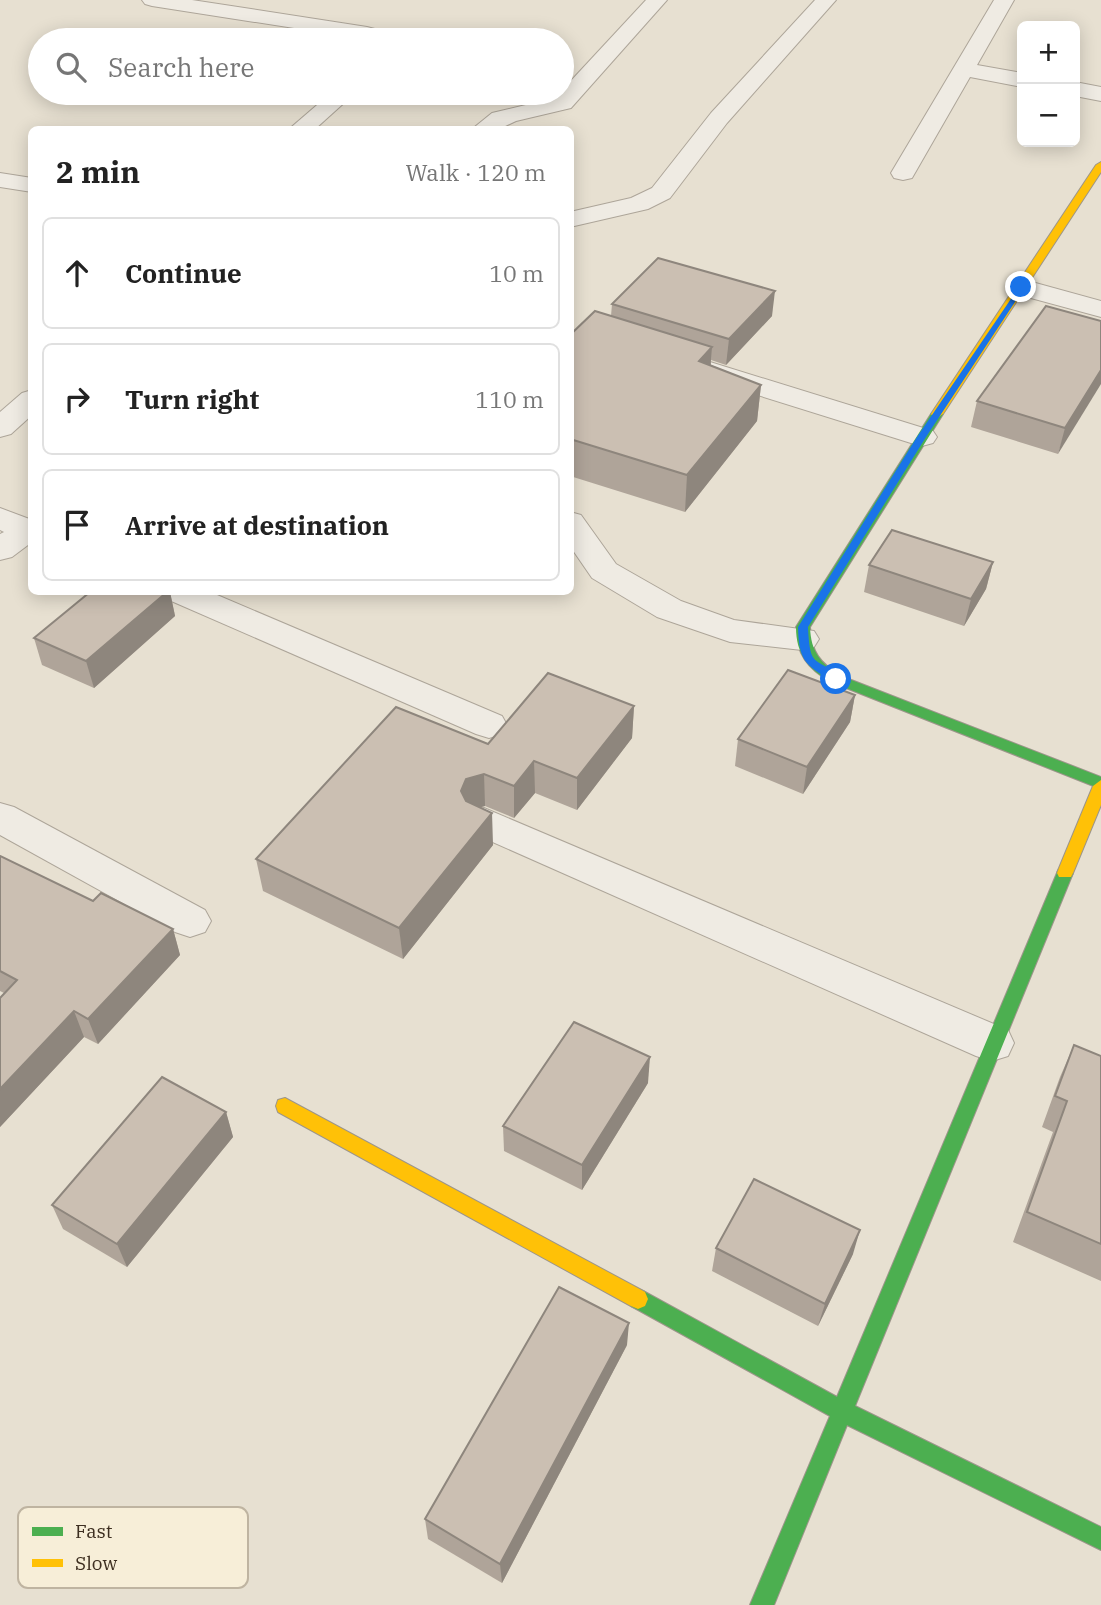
<!DOCTYPE html>
<meta charset="utf-8">
<style>
body{margin:0;font-family:"IBM Plex Serif",serif;background:#f6f6f6;color:#222}
.controls{position:absolute;right:21px;top:21px;display:grid;overflow:hidden;border-radius:10px;box-shadow:0 4px 18px #0003}
.controls button{width:63px;height:63px;display:grid;place-items:center;padding:0;border:0;border-bottom:2px solid #e0e0e0;background:#fff;color:#222;font:35px sans-serif}
.stop{position:absolute;width:21px;height:21px;margin:-16px;border:5px solid #1a73e8;border-radius:50%;background:#fff}
.stop.end{background:#1a73e8;border-color:#fff;box-shadow:0 2px 7px #0008}
.list{margin:0;padding:0;list-style:none}
h2{display:flex;justify-content:space-between;align-items:center;height:91px;margin:0;padding:0 28px;font-size:30px}
h2 small{font-size:23px;font-weight:400;color:#767676}
.list li{display:grid;grid-template-columns:46px 1fr auto;gap:21px;align-items:center;box-sizing:border-box;height:112px;margin:0 14px 14px;padding:0 14px;border:2px solid #e0e0e0;border-radius:10px}
.list b{display:block;font-size:26px;white-space:nowrap}
.list em{font-size:23px;font-style:normal;color:#767676}
.icon{flex:none;width:38px;height:38px;fill:none;stroke:currentColor;stroke-width:2;stroke-linecap:round;stroke-linejoin:round}
.map{position:relative;flex:none;width:1101px;height:1605px;overflow:hidden}
.search{position:absolute;background:#fff;box-shadow:0 4px 18px #0003;left:28px;top:28px;width:546px;height:77px;display:flex;align-items:center;gap:18px;box-sizing:border-box;padding:0 24px;border-radius:38px;color:#767676;font-size:26px}
.panel{position:absolute;background:#fff;box-shadow:0 4px 18px #0003;left:28px;top:126px;width:546px;height:469px;border-radius:10px}
.map>svg:first-child{display:block}
.lines{fill:none;stroke-linecap:round;stroke-linejoin:round}
.street-casing{stroke:#ada599;stroke-width:2}
.fast-casing{stroke:#9c958a;stroke-width:2}
.slow-casing{stroke:#9c958a;stroke-width:2}
.street{fill:#efebe3;fill-rule:evenodd}
.fast{fill:#4caf50;fill-rule:evenodd}
.slow{fill:#ffc107;fill-rule:evenodd}
.wall{fill:#afa499}
.shaded-wall{fill:#8e867d}
.building{fill:#cbbfb2;stroke:#8e867d;stroke-width:2}
.route{fill:#1a73e8}
.key{fill:#f7eed8;stroke:#bfb4a1;stroke-width:2}
.key-label{font-size:19px;fill:#3d2e20}
</style>
<div class="map">
<svg width="1101" height="1605" viewBox="0 0 1101 1605">
<rect width="100%" height="100%" fill="#e7e0d1"/>
<g class="lines">
<g class="street-casing">
<g id="street">
<polygon points="142,0 192,0 367,27 402,36 406,40 371,40 152,6 145,4"/>
<polygon points="646,0 667,0 571,108 516,121 497,130 471,130 492,113 555,98"/>
<polygon points="815,0 836,0 727,123 670,198 648,209 570,227 570,212 631,198 652,188 711,113"/>
<polygon points="994,0 1014,0 977,65 1022,73 1022,87 970,77 912,178 903,180 894,178 891,173"/>
<polygon points="1075,82 1101,87 1101,101 1075,96"/>
<polygon points="331,93 355,93 314,130 288,130"/>
<polygon points="0,173 32,178 32,192 0,187"/>
<polygon points="1021,279 1101,301 1101,317 1012,293 1008,287 1012,281"/>
<polygon points="710,362 933,431 937,437 933,443 922,446 911,443 700,377 696,371 700,365"/>
<polygon points="32,390 32,415 11,434 0,437 0,412 22,393"/>
<polygon points="0,508 32,520 32,542 12,557 0,560 0,534 4,532 0,530"/>
<polygon points="570,512 581,515 616,564 681,601 734,620 814,631 819,639 814,647 802,650 730,642 657,617 592,578 570,546"/>
<polygon points="164,592 210,592 502,716 507,725 502,734 489,738 476,734 169,600"/>
<polygon points="0,803 14,807 205,910 211,921 205,932 190,937 175,932 0,835"/>
<polygon points="484,808 1008,1030 1014,1043 1008,1056 992,1061 976,1056 470,832 465,822 470,812"/>
</g>
</g>
<g class="fast-casing">
<g id="fast">
<path d="M937 410 943 414 810 627C811 652 820 663 841 676L1101 777V789L831 682C808 669 796 654 796 627L931 414Z"/>
<polygon points="1065,867 1071,869 1073,873 855,1406 1101,1527 1101,1550 847,1425 774,1605 750,1605 830,1416 631,1306 628,1299 631,1292 638,1289 645,1292 837,1397 1057,873 1059,869"/>
</g>
</g>
<g class="slow-casing">
<g id="slow">
<polygon points="1101,162 1101,172 943,414 937,418 933,417 931,414 1096,165"/>
<polygon points="1101,780 1101,805 1073,873 1071,877 1059,877 1057,873 1093,786"/>
<polygon points="285,1098 645,1292 648,1299 645,1306 638,1309 631,1306 278,1112 276,1106 278,1100"/>
</g>
</g>
<use href="#street" class="street"/>
<use href="#fast" class="fast"/>
<use href="#slow" class="slow"/>
</g>
<g class="wall">
<polygon points="612,304 772,316 726,365 711,360 711,365 761,385 757,421 685,512 570,476 570,335 611,316"/>
<polygon points="1101,321 1058,454 971,427 977,401"/>
<polygon points="993,562 986,589 964,626 864,592 869,565"/>
<polygon points="90,592 170,592 175,616 94,688 42,665 34,638"/>
<polygon points="855,695 850,722 803,794 735,766 738,739"/>
<polygon points="634,706 632,738 577,810 535,793 514,818 485,806 479,807 493,845 403,959 263,891 256,859 488,744"/>
<polygon points="0,856 93,901 173,929 180,955 98,1044 84,1037 0,1127 0,998 4,993 0,991"/>
<polygon points="1074,1045 1101,1056 1101,1281 1013,1242 1053,1132 1042,1127 1060,1077"/>
<polygon points="648,1083 582,1190 504,1151 503,1126"/>
<polygon points="226,1112 233,1137 127,1267 63,1229 52,1205"/>
<polygon points="716,1248 853,1254 818,1326 712,1271"/>
<polygon points="627,1345 502,1583 428,1539 425,1519"/>
</g>
<g class="shaded-wall">
<polygon points="775,291 772,316 726,365 729,339"/>
<polygon points="712,347 709,383 699,361"/>
<polygon points="1101,370 1101,384 1058,454 1065,428"/>
<polygon points="761,385 757,421 685,512 687,475"/>
<polygon points="993,562 986,589 964,626 971,599"/>
<polygon points="167,592 170,592 175,616 94,688 86,661"/>
<polygon points="855,695 850,722 803,794 807,767"/>
<polygon points="634,706 632,738 577,810 577,778"/>
<polygon points="534,761 535,793 514,818 514,786"/>
<polygon points="484,774 485,806 468,811 461,791 466,779"/>
<polygon points="492,813 493,845 403,959 399,928"/>
<polygon points="173,929 180,955 98,1044 88,1019"/>
<polygon points="74,1011 84,1037 0,1127 0,1089"/>
<polygon points="650,1057 648,1083 582,1190 582,1165"/>
<polygon points="226,1112 233,1137 127,1267 117,1244"/>
<polygon points="860,1230 853,1254 818,1326 825,1304"/>
<polygon points="629,1323 627,1345 502,1583 500,1564"/>
</g>
<g class="building">
<polygon points="658,258 775,291 729,339 612,304"/>
<polygon points="1046,306 1101,321 1101,370 1065,428 977,401"/>
<polygon points="595,311 712,347 699,361 761,385 687,475 570,439 570,335"/>
<polygon points="892,530 993,562 971,599 869,565"/>
<polygon points="90,592 167,592 86,661 34,638"/>
<polygon points="788,670 855,695 807,767 738,739"/>
<polygon points="548,673 634,706 577,778 534,761 514,786 484,774 466,779 461,791 466,801 492,813 399,928 256,859 396,707 488,744"/>
<polygon points="0,856 93,901 101,893 173,929 88,1019 74,1011 0,1089 0,998 17,980 0,971"/>
<polygon points="574,1022 650,1057 582,1165 503,1126"/>
<polygon points="1074,1045 1101,1056 1101,1244 1027,1212 1067,1101 1055,1096"/>
<polygon points="162,1077 226,1112 117,1244 52,1205"/>
<polygon points="754,1179 860,1230 825,1304 716,1248"/>
<polygon points="559,1287 629,1323 500,1564 425,1519"/>
</g>
<path class="route" d="M1021 284 1025 287 926 437 808 627C810 672 816 654 842 679L833 681C804 665 799 660 798 627L917 437Z"/>
<rect x="18" y="1507" width="230" height="81" rx="10" class="key"/>
<rect x="32" y="1527" width="31" height="9" fill="#4caf50"/>
<rect x="32" y="1559" width="31" height="8" fill="#ffc107"/>
<g class="key-label">
<text x="75" y="1538">Fast</text>
<text x="75" y="1570">Slow</text>
</g>
</svg>
<div class="controls">
<button>+</button>
<button>−</button>
</div>
<div class="stop" style="left:836px;top:679px"></div>
<div class="stop end" style="left:1021px;top:287px"></div>
<div class="search"><svg class="icon" aria-label="search" viewBox="0 0 24 24"><circle cx="10" cy="10" r="6"/><path d="M15 15l6 6"/></svg>Search here</div>
<section class="panel">
<h2>2 min<small>Walk · 120 m</small></h2>
<ul class="list">
<li><svg class="icon" aria-label="ahead" viewBox="0 0 24 24"><path d="M12 20V5M6 11l6-6 6 6"/></svg><div><b>Continue</b></div><em>10 m</em></li>
<li><svg class="icon" aria-label="right" viewBox="0 0 24 24"><path d="M7 20v-9h11M14 6l5 5-5 5"/></svg><div><b>Turn right</b></div><em>110 m</em></li>
<li><svg class="icon" aria-label="arrive" viewBox="0 0 24 24"><path d="M6 21V4h12l-3 4 3 4H6"/></svg><div><b>Arrive at destination</b></div></li>
</ul>
</section>
</div>
